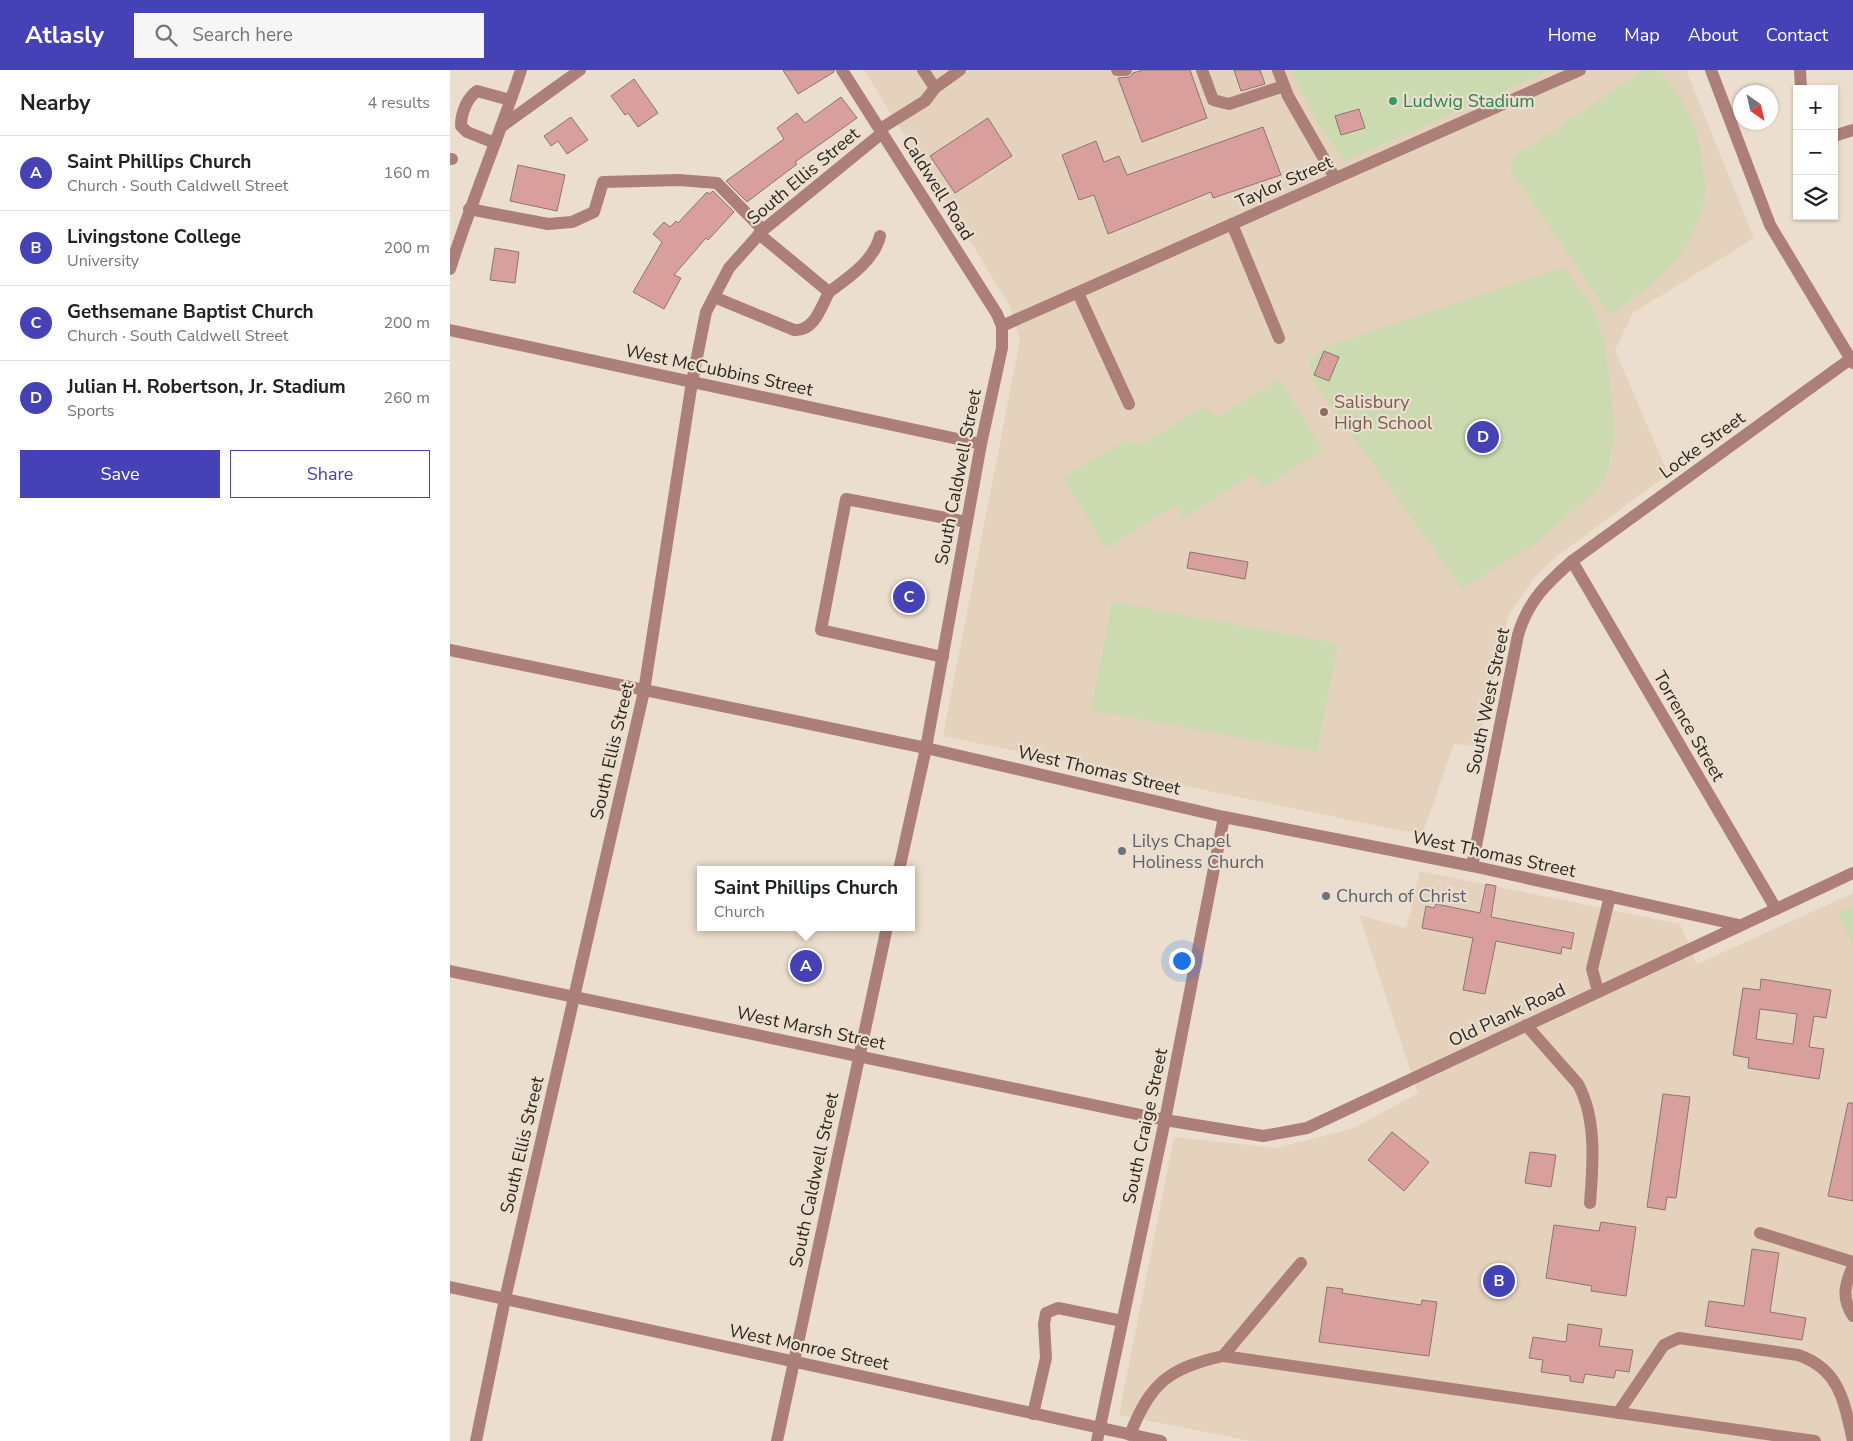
<!DOCTYPE html>
<meta charset="utf-8">
<style>
body{margin:0;font-family:"Nunito Sans",sans-serif;background:#f6f6f6;color:#202124}
.controls{position:absolute;right:15px;top:15px;display:grid;overflow:hidden;border-radius:0px;box-shadow:0 1px 4px #0004}
.controls button{width:45px;height:45px;display:grid;place-items:center;padding:0;border:0;border-bottom:1px solid #e0e0e0;background:#fff;color:#202124;font:25px sans-serif}
.compass{position:absolute;left:1283px;top:15px;width:45px;height:45px;border-radius:50%;background:#fff;box-shadow:0 1px 4px #0004;rotate:146deg}
.you{position:absolute;left:731px;top:890px;width:18px;height:18px;margin:-12px;border:4px solid #fff;border-radius:50%;background:#1a73e8;box-shadow:0 0 0 8px #1a73e833}
.badge{display:grid;place-items:center;width:32px;height:32px;border-radius:50%;background:#4542b8;color:#fff;font-size:16px;font-weight:700}
.pin{position:absolute;translate:-50% -50%;border:2px solid #fff;box-shadow:0 1px 5px #0006}
.popup{position:absolute;left:247px;top:796px;width:218px;height:65px;box-sizing:border-box;display:grid;place-content:center;border-radius:0px;background:#fff;filter:drop-shadow(0 1px 4px #0005);font-size:16px;white-space:nowrap;color:#757577}
.popup b{font-size:19px;color:#202124}
.popup::after{content:'';position:absolute;left:50%;top:100%;margin-left:-10px;border:10px solid transparent;border-top-color:#fff}
.list{margin:0;padding:0;list-style:none}
h2{display:flex;justify-content:space-between;align-items:center;height:65px;margin:0;padding:0 20px;font-size:21px}
h2 small{font-size:16px;font-weight:400;color:#757577}
.list li{display:grid;grid-template-columns:32px 1fr auto;gap:15px;align-items:center;box-sizing:border-box;height:75px;padding:0 20px;border-top:1px solid #e0e0e0}
.list b{display:block;font-size:19px;white-space:nowrap}
.list p{margin:0;font-size:16px;white-space:nowrap;color:#757577}
.list em{font-size:16px;font-style:normal;color:#757577}
.actions{display:flex;gap:10px;padding:15px 20px}
.actions a{flex:1;padding:11px 0;border:1px solid #4542b8;border-radius:0px;text-align:center;font-size:18px;color:#4542b8}
.actions .main{background:#4542b8;color:#fff}
.icon{flex:none;width:28px;height:28px;fill:none;stroke:currentColor;stroke-width:2;stroke-linecap:round;stroke-linejoin:round}
.map{position:relative;flex:none;width:1403px;height:1371px;overflow:hidden}
header{display:flex;align-items:center;gap:30px;box-sizing:border-box;height:70px;padding:0 25px;background:#4542b8;color:#fff}
header strong{font-size:24px}
nav{display:flex;gap:28px;margin-inline-start:auto;font-size:18px}
.search{width:350px;height:45px;background:#f6f6f6;display:flex;align-items:center;gap:12px;box-sizing:border-box;padding:0 18px;border-radius:0px;color:#757577;font-size:19px}
main{display:flex}
aside{flex:1;background:#fff}
.map>svg:first-child{display:block}
.built{fill:#e4d2bc}
.green{fill:#cbdaaf}
.building{fill:#d99f9d;stroke:#8a7574;fill-rule:evenodd}
.lines{fill:none;stroke-linecap:round;stroke-linejoin:round}
.minor{stroke:#ad7f79;stroke-width:12}
.leisure-dot{fill:#2e9e5b;stroke:#ebdece;stroke-width:2}
.education-dot{fill:#8d6e63;stroke:#ebdece;stroke-width:2}
.worship-dot{fill:#6b7280;stroke:#ebdece;stroke-width:2}
.labels{text-anchor:middle;stroke-width:4.5;stroke-linejoin:round;paint-order:stroke}
.leisure-label{font-size:18px;fill:#27864d;stroke:#ebdece;text-anchor:start}
.street-label{font-size:18px;fill:#2c2721;stroke:#ebdece}
.education-label{font-size:18px;fill:#785e54;stroke:#ebdece;text-anchor:start}
.worship-label{font-size:18px;fill:#5b616d;stroke:#ebdece;text-anchor:start}
</style>
<header>
<strong>Atlasly</strong>
<div class="search"><svg class="icon" aria-label="search" viewBox="0 0 24 24"><circle cx="10" cy="10" r="6"/><path d="M15 15l6 6"/></svg>Search here</div>
<nav><a>Home</a><a>Map</a><a>About</a><a>Contact</a></nav>
</header>
<main>
<aside>
<h2>Nearby<small>4 results</small></h2>
<ul class="list">
<li><span class="badge">A</span><div><b>Saint Phillips Church</b><p>Church · South Caldwell Street</p></div><em>160 m</em></li>
<li><span class="badge">B</span><div><b>Livingstone College</b><p>University</p></div><em>200 m</em></li>
<li><span class="badge">C</span><div><b>Gethsemane Baptist Church</b><p>Church · South Caldwell Street</p></div><em>200 m</em></li>
<li><span class="badge">D</span><div><b>Julian H. Robertson, Jr. Stadium</b><p>Sports</p></div><em>260 m</em></li>
</ul>
<div class="actions"><a class="main">Save</a><a>Share</a></div>
</aside>
<div class="map">
<svg width="1403" height="1371" viewBox="0 0 1403 1371">
<rect width="100%" height="100%" fill="#ebdece"/>
<g class="built">
<polygon points="414,0 1236,0 1304,168 1183,243 1165,280 1218,404 1106,487 1086,506 1059,544 1027,676 1004,674 972,765 493,666 570,270 560,236"/>
<polygon points="970,801 1230,854 1247,894 1403,823 1403,1371 801,1371 669,1345 724,1067 826,1078 904,1058 968,1023 909,845 956,858"/>
</g>
<g class="green">
<polygon points="840,0 1101,0 895,91 869,54"/>
<path d="M1194 0H1208C1235 27 1249 61 1253 99 1254 106 1256 115 1255 122 1253 143 1242 168 1230 185 1216 204 1180 231 1160 245L1061 101 1063 88Z"/>
<polygon points="1114,197 1143,238 1155,274 1165,363 1157,404 1144,423 1079,478 1012,518 863,311 859,289 878,276"/>
<polygon points="829,309 873,380 812,418 803,404 733,448 725,435 656,478 613,408 675,370 689,376 753,337 768,347"/>
<polygon points="662,532 888,574 867,682 641,640"/>
<polygon points="1403,836 1403,875 1388,843"/>
</g>
<g class="building">
<polygon points="333,0 384,0 384,2 348,24"/>
<polygon points="693,0 740,0 757,48 692,72 668,8 680,7 683,3"/>
<polygon points="784,0 810,0 815,14 791,21"/>
<polygon points="184,9 208,43 188,57 178,43 175,45 161,26"/>
<polygon points="391,27 407,48 345,92 347,94 297,132 276,111 334,69 327,58 347,43 355,53"/>
<polygon points="909,39 915,58 891,65 885,46"/>
<polygon points="121,47 138,70 117,84 108,71 101,76 94,66"/>
<polygon points="538,48 562,86 505,123 480,86"/>
<polygon points="813,57 831,105 763,128 761,122 658,164 644,125 629,130 612,85 646,71 654,92 669,86 677,105"/>
<polygon points="68,95 115,105 107,141 60,131"/>
<polygon points="263,121 284,142 258,170 256,168 224,205 231,208 214,239 183,222 212,172 203,164 214,152 220,157 226,151 228,153 257,122 259,124"/>
<polygon points="45,178 69,182 65,213 40,210"/>
<polygon points="874,281 889,287 879,311 864,305"/>
<polygon points="740,482 798,492 795,509 737,498"/>
<polygon points="1036,814 1046,816 1041,847 1124,863 1121,879 1112,877 1111,884 1046,871 1035,924 1013,920 1023,868 972,858 976,836 984,838 986,834 1030,843"/>
<path d="M1311 909 1381 920 1376 948 1364 946 1359 977 1374 979 1369 1009 1298 998 1299 988 1283 985 1293 918 1310 920ZM1310 939 1347 944 1343 974 1306 969Z"/>
<polygon points="1213,1024 1240,1027 1226,1128 1217,1127 1215,1140 1197,1137"/>
<polygon points="1398,1033 1403,1033 1403,1131 1378,1126"/>
<polygon points="942,1062 979,1092 954,1121 918,1090"/>
<polygon points="1080,1082 1106,1085 1101,1117 1075,1113"/>
<polygon points="1151,1152 1186,1157 1176,1226 1141,1221 1142,1216 1096,1208 1104,1155 1149,1161"/>
<polygon points="1302,1179 1329,1183 1320,1242 1356,1248 1352,1270 1255,1256 1259,1231 1294,1236"/>
<polygon points="877,1217 893,1219 892,1223 971,1235 972,1230 987,1232 979,1286 869,1272"/>
<polygon points="1118,1254 1152,1259 1149,1276 1183,1280 1179,1302 1166,1300 1164,1308 1135,1304 1133,1313 1120,1311 1120,1306 1091,1302 1093,1290 1079,1288 1083,1267 1116,1272"/>
</g>
<g class="lines">
<g class="minor">
<polyline points="392,0 547,244 552,256 552,278 531,374 476,678 449,800"/>
<polyline points="667,0 676,0"/>
<polyline points="752,0 763,30 779,34 834,16"/>
<polyline points="828,0 838,26 885,108"/>
<polyline points="1261,0 1320,155 1403,293"/>
<polyline points="1350,0 1351,19"/>
<polyline points="485,18 510,0"/>
<polyline points="51,57 130,0"/>
<polyline points="430,59 475,31 485,18 473,0"/>
<polyline points="1384,66 1403,60"/>
<path d="M45 73 17 62 11 56C11 43 17 28 27 21L60 30"/>
<polyline points="0,89 2,89"/>
<polyline points="19,139 98,154 122,152 144,142 153,112 229,110 267,113 313,160"/>
<polyline points="782,154 829,268"/>
<path d="M0 199C21 132 49 67 71 0"/>
<path d="M379 222C398 208 424 191 430 166"/>
<polyline points="628,223 679,334"/>
<path d="M264 227 344 260C364 262 371 237 379 222L309 164"/>
<polyline points="552,256 1130,0"/>
<polyline points="0,260 531,374"/>
<polyline points="1122,491 1326,839"/>
<polyline points="0,580 476,678 774,747 1022,796 1289,855"/>
<polyline points="493,587 371,560 396,429 517,452"/>
<path d="M1022 796 1068 565C1078 531 1096 514 1122 491L1403 287"/>
<polyline points="0,901 715,1050 813,1066 857,1058 1403,803"/>
<polyline points="1148,921 1142,899 1160,826"/>
<path d="M1076 955 1128 1014C1147 1049 1143 1095 1140 1133"/>
<polyline points="1310,1163 1403,1192"/>
<path d="M1403 1196C1395 1214 1391 1228 1403 1246"/>
<polyline points="0,1217 711,1371"/>
<polyline points="773,1286 851,1193"/>
<path d="M1168 1343 1214 1275 1229 1268 1348 1285C1390 1299 1394 1332 1403 1371"/>
<polyline points="583,1344 596,1288 594,1254 596,1243 608,1238 672,1251"/>
<path d="M680 1365C700 1313 719 1298 773 1286L1365 1371"/>
<polyline points="26,1371 55,1229 194,621 242,312 256,242 279,198 313,160 432,63"/>
<polyline points="327,1371 437,857"/>
<polyline points="647,1371 715,1050 774,747"/>
</g>
</g>
<circle class="leisure-dot" cx="943" cy="31" r="5"/>
<circle class="education-dot" cx="874" cy="342" r="5"/>
<g class="worship-dot">
<circle cx="672" cy="781" r="5"/>
<circle cx="876" cy="826" r="5"/>
</g>
<g class="labels">
<g class="leisure-label">
<text x="953" y="37">Ludwig Stadium</text>
</g>
<g class="street-label">
<text transform="translate(353 106) rotate(-40)" y="6">South Ellis Street</text>
<text transform="translate(834 112) rotate(-24)" y="6">Taylor Street</text>
<text transform="translate(488 118) rotate(58)" y="6">Caldwell Road</text>
<text transform="translate(269 300) rotate(12)" y="6">West McCubbins Street</text>
<text transform="translate(1252 375) rotate(-36)" y="6">Locke Street</text>
<text transform="translate(508 407) rotate(-79)" y="6">South Caldwell Street</text>
<text transform="translate(1038 631) rotate(-78)" y="6">South West Street</text>
<text transform="translate(1239 656) rotate(60)" y="6">Torrence Street</text>
<text transform="translate(162 681) rotate(-77)" y="6">South Ellis Street</text>
<text transform="translate(649 700) rotate(13)" y="6">West Thomas Street</text>
<text transform="translate(1044 784) rotate(12)" y="6">West Thomas Street</text>
<text transform="translate(1057 945) rotate(-25)" y="6">Old Plank Road</text>
<text transform="translate(361 958) rotate(12)" y="6">West Marsh Street</text>
<text transform="translate(695 1056) rotate(-78)" y="6">South Craige Street</text>
<text transform="translate(72 1075) rotate(-77)" y="6">South Ellis Street</text>
<text transform="translate(364 1110) rotate(-78)" y="6">South Caldwell Street</text>
<text transform="translate(359 1277) rotate(12)" y="6">West Monroe Street</text>
</g>
<g class="education-label">
<text x="884" y="338">Salisbury<tspan x="884" dy="21">High School</tspan></text>
</g>
<g class="worship-label">
<text x="682" y="777">Lilys Chapel<tspan x="682" dy="21">Holiness Church</tspan></text>
<text x="886" y="832">Church of Christ</text>
</g>
</g>
</svg>
<div class="controls">
<button>+</button>
<button>−</button>
<button><svg class="icon" aria-label="layers" viewBox="0 0 24 24"><path d="M12 4l9 5-9 5-9-5zM3 14l9 5 9-5"/></svg></button>
</div>
<svg class="compass" viewBox="-18 -18 36 36"><path d="M0-13l5 13h-10z" fill="#e53935"/><path d="M0 13l5-13h-10z" fill="#757577"/></svg>
<div class="you"></div>
<div class="pin badge" style="left:356px;top:896px">A</div>
<div class="popup"><b>Saint Phillips Church</b>Church</div>
<div class="pin badge" style="left:1049px;top:1211px">B</div>
<div class="pin badge" style="left:459px;top:527px">C</div>
<div class="pin badge" style="left:1033px;top:367px">D</div>
</div>
</main>
